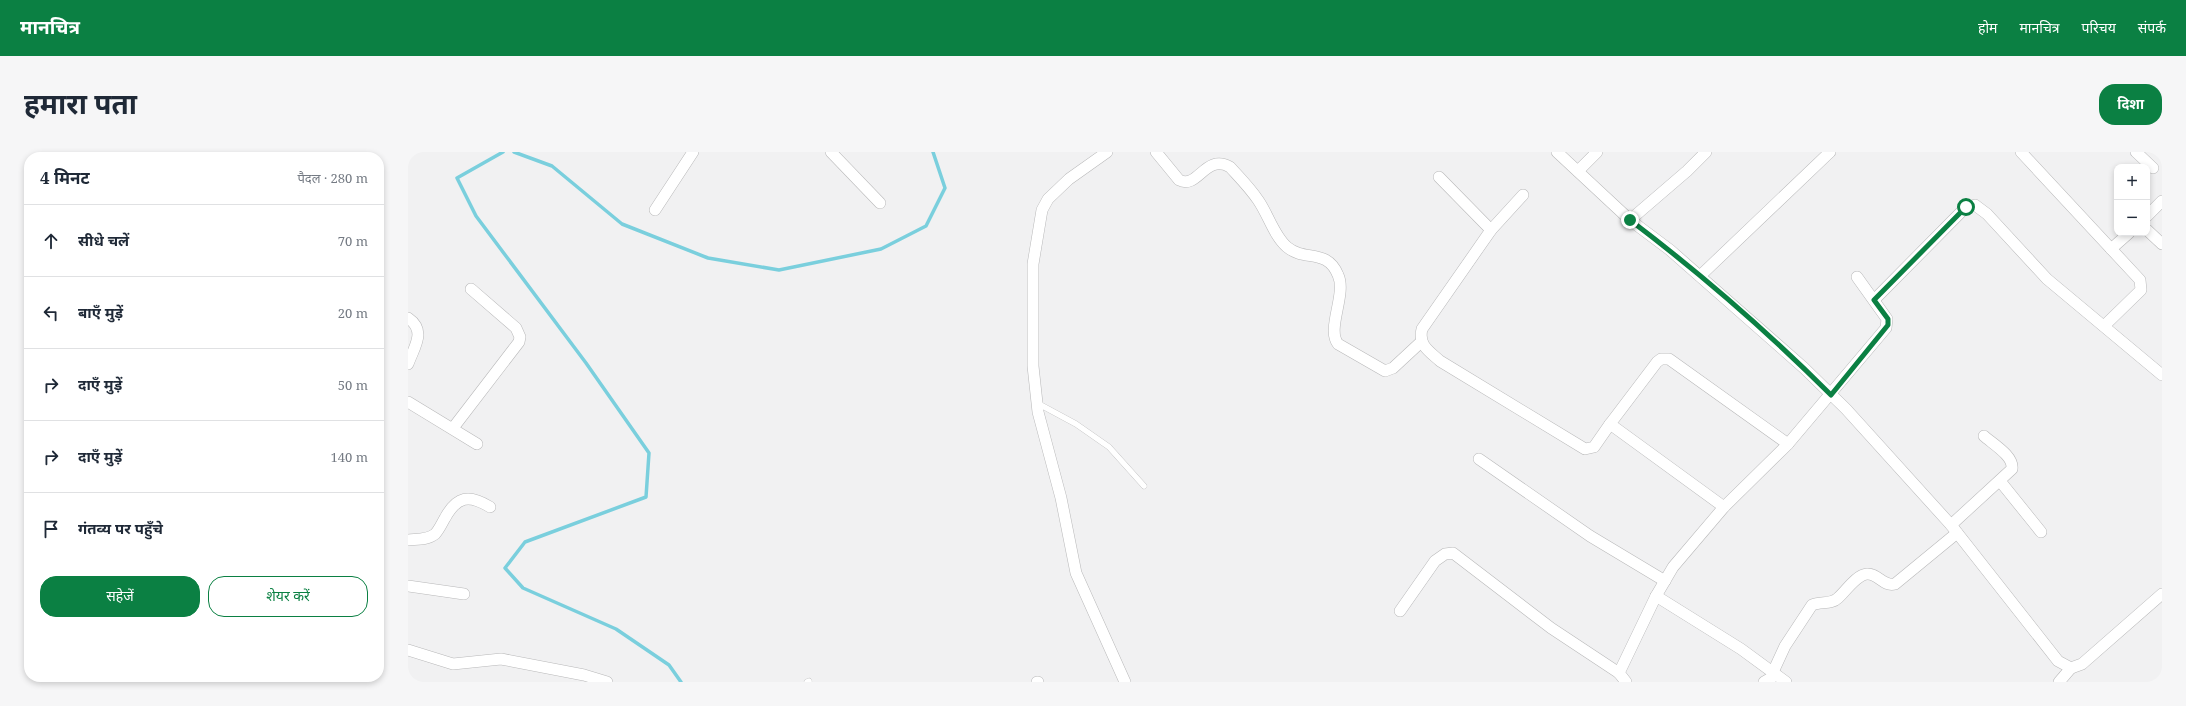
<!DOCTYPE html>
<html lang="hi">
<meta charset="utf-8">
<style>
body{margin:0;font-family:"Noto Serif","Noto Sans Devanagari",serif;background:#f6f6f7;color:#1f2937}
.controls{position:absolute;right:12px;top:12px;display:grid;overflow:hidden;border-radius:8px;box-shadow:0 2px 6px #0003}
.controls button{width:36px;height:36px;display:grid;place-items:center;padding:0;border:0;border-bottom:1px solid #e0e1e3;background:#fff;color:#1f2937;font:20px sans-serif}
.stop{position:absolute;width:12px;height:12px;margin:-9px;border:3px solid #0b8043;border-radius:50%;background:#fff}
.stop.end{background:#0b8043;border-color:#fff;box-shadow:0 1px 4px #0008}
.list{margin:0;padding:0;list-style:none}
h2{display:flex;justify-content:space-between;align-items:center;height:52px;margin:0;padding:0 16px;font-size:17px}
h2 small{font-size:13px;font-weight:400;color:#747a83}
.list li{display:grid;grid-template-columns:26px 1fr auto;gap:12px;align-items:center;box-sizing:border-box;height:72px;padding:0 16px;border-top:1px solid #e0e1e3}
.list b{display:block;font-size:15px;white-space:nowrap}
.list em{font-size:13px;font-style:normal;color:#747a83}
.actions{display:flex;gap:8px;padding:12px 16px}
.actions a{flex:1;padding:9px 0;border:1px solid #0b8043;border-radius:16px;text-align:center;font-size:14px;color:#0b8043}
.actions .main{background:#0b8043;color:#fff}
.icon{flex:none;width:22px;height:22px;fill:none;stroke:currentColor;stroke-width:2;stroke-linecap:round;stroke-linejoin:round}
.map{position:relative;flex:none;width:1754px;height:530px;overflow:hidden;border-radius:16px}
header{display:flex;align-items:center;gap:24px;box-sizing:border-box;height:56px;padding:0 20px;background:#0b8043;color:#fff}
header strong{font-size:19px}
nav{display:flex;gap:22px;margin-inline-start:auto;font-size:14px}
.intro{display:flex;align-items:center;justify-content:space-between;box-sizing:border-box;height:96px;padding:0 24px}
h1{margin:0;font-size:28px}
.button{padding:10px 18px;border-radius:16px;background:#0b8043;color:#fff;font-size:14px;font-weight:700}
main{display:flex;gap:24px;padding:0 24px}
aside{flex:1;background:#fff;border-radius:16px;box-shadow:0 2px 6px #0003}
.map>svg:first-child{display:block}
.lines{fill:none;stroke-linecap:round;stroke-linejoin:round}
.stream{stroke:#7acfdd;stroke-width:3.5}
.service-casing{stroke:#b8b8b9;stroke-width:6}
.minor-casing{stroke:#b8b8b9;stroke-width:12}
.service{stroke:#fff;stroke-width:5.5}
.minor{stroke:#fff;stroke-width:11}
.route{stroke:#0b8043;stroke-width:5}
</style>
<header>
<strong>मानचित्र</strong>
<nav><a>होम</a><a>मानचित्र</a><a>परिचय</a><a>संपर्क</a></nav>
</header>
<div class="intro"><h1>हमारा पता</h1><a class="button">दिशा</a></div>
<main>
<aside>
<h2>4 मिनट<small>पैदल · 280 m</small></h2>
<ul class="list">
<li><svg class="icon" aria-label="ahead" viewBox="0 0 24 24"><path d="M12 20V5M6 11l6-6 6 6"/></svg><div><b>सीधे चलें</b></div><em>70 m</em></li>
<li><svg class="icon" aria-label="left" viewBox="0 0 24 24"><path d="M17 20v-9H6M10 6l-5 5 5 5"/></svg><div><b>बाएँ मुड़ें</b></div><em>20 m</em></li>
<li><svg class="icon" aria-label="right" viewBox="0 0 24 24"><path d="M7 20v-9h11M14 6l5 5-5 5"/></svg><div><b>दाएँ मुड़ें</b></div><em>50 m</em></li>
<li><svg class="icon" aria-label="right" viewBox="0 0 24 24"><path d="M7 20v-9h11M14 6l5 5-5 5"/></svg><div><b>दाएँ मुड़ें</b></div><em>140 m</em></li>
<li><svg class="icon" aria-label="arrive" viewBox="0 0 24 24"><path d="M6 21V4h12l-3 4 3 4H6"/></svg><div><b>गंतव्य पर पहुँचे</b></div></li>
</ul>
<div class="actions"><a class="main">सहेजें</a><a>शेयर करें</a></div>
</aside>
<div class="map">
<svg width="1754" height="530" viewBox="0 0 1754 530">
<rect width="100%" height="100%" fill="#f1f1f2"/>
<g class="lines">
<g class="stream">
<polyline points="95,0 49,26 68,64 178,211 241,301 238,345 117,390 97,416 115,436 208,477 261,513 273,530"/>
<polyline points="106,0 144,14 214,72 300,106 371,118 473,97 518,74 537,36 525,0"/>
</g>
<g class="service-casing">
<g id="service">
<polyline points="629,251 668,272 701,295 736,334"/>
<polyline points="399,530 401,529"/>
</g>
</g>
<g class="minor-casing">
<g id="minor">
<polyline points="423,0 472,51"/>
<polyline points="699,0 661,27 640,47 634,58 625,112 625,214 630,260 653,346 668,421 717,530"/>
<path d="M748 0 771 28C790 38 797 1 822 15 832 26 842 36 850 48 860 62 866 84 879 95 897 110 919 96 930 123 939 142 918 177 930 192L977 219 985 216 1013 190"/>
<polyline points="1149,0 1222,68 1262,98 1396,216 1438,257 1543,373 1650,509 1663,516 1674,512 1754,442"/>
<polyline points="1613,0 1732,128 1733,138 1696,174"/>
<polyline points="1728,0 1745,16"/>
<polyline points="1170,19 1189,0"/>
<polyline points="1031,25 1083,78"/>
<path d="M1115 43 1083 78 1014 177C1010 193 1021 199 1032 209L1177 297 1186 295 1202 272"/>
<polyline points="247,58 285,0"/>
<polyline points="1739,64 1754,49"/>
<polyline points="1222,68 1279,19 1298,0"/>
<polyline points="1739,78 1754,92"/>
<polyline points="1703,97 1721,81"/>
<polyline points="1292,124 1422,0"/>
<polyline points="1466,148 1558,55 1567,53 1579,62 1639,127 1754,223"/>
<path d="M0 166C19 179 6 195 0 212"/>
<polyline points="0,250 69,292"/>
<polyline points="45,276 111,190 112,185 108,176 63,137"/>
<polyline points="1071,307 1182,384 1257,429"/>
<polyline points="1592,329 1633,380"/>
<polyline points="1316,355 1202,272 1249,210 1253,207 1261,207 1380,292"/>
<path d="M1543 373 1604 317C1606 304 1585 292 1576 284"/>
<path d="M0 388C8 387 20 388 27 382 31 378 34 371 37 366 49 344 61 342 82 355"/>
<polyline points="0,434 56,442"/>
<polyline points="1248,444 1333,497 1378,530"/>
<polyline points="992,459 1027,409 1037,402 1045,401 1143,476 1211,521"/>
<polyline points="0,498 45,512 93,507 176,523 199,530"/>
<path d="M1365 520 1377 494 1404 453C1413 449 1423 453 1430 446 1438 439 1448 423 1459 422 1470 421 1475 435 1487 432L1549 381"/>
<polyline points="629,530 630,530"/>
<polyline points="1218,530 1211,521 1248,444 1265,415 1316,355 1380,292 1478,176 1479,167 1449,125"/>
<polyline points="1356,530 1368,523"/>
<polyline points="1651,530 1663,516"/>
</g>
</g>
<use href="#service" class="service"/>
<use href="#minor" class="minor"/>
</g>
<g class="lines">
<path class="route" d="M1222 68C1292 121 1360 180 1423 243L1480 173V167L1466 148 1558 55"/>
</g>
</svg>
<div class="controls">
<button>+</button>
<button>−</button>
</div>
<div class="stop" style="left:1558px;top:55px"></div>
<div class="stop end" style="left:1222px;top:68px"></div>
</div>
</main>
